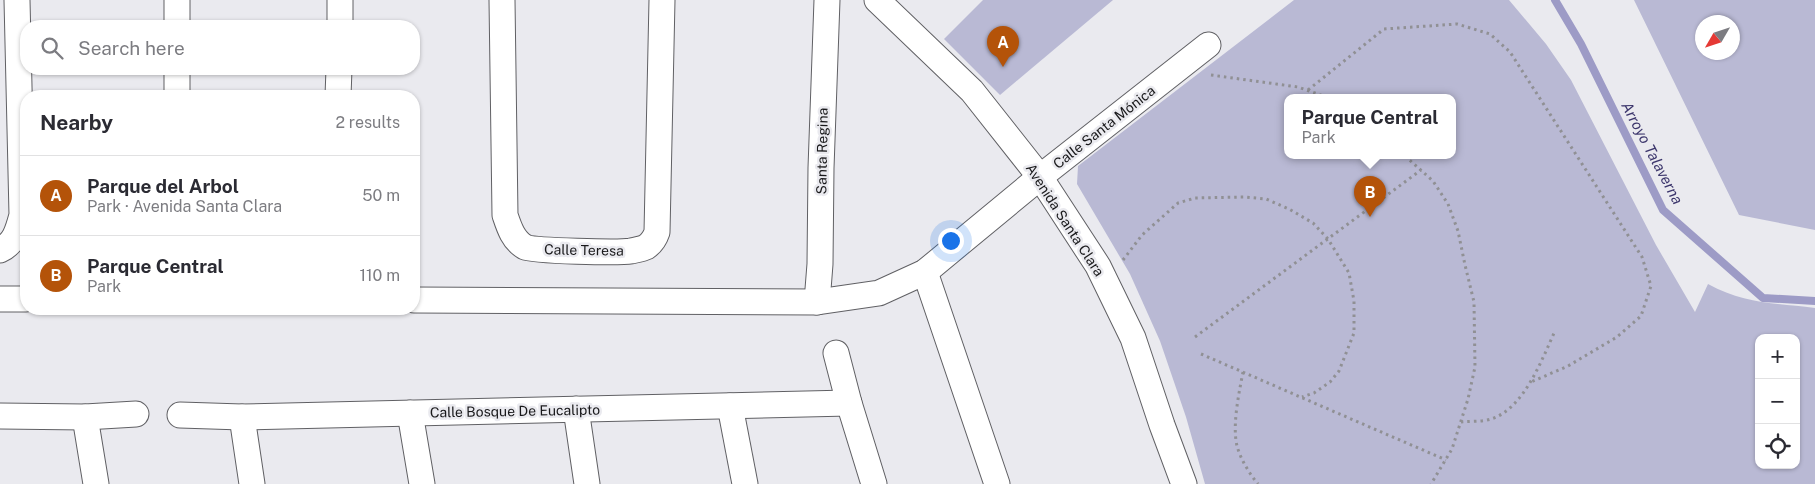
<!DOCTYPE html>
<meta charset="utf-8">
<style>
body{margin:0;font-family:"Public Sans",sans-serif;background:#f7f7f7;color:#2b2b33}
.controls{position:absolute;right:15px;bottom:15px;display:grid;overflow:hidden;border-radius:10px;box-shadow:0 1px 4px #0004}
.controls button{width:45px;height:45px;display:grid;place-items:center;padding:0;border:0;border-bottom:1px solid #e1e1e2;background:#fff;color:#2b2b33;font:25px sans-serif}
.compass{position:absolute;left:1695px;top:15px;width:45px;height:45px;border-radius:50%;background:#fff;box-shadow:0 1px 4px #0004;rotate:231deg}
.you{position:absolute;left:950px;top:240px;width:18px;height:18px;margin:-12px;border:4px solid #fff;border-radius:50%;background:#1a73e8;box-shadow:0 0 0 8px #1a73e833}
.badge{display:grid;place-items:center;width:32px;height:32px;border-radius:50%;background:#b45309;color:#fff;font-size:16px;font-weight:700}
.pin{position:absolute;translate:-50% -41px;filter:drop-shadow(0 1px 2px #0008)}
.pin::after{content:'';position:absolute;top:26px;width:18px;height:15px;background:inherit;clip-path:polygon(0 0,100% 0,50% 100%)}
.popup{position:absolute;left:1284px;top:94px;width:172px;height:65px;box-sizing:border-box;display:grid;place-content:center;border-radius:10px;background:#fff;filter:drop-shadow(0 1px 4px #0005);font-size:16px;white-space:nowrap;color:#7c7c81}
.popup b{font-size:19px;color:#2b2b33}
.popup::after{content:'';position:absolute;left:50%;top:100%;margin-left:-10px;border:10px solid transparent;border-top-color:#fff}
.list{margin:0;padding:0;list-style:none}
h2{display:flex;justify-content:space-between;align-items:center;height:65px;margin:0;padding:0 20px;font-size:21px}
h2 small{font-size:16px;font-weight:400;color:#7c7c81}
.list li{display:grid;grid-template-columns:32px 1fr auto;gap:15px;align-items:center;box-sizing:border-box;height:80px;padding:0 20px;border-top:1px solid #e1e1e2}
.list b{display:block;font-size:19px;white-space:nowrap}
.list p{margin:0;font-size:16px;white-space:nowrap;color:#7c7c81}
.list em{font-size:16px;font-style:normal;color:#7c7c81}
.icon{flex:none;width:28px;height:28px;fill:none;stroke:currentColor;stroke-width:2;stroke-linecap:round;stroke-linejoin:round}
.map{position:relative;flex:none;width:1815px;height:484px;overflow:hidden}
.search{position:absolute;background:#fff;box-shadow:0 1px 4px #0004;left:20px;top:20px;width:400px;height:55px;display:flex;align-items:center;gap:12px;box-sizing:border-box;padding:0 18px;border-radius:20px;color:#7c7c81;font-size:19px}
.panel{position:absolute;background:#fff;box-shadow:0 1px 4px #0004;left:20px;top:90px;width:400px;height:225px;border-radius:20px}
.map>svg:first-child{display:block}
.green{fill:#b9b9d4;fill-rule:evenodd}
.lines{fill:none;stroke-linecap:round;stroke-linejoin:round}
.stream{stroke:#9d9bc6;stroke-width:8}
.street-casing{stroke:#606064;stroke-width:27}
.path{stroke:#909094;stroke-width:3;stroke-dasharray:2.5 4;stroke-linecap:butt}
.street{stroke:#fff;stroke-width:25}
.labels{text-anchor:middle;stroke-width:5;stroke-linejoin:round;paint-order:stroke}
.street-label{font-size:14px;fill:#19191b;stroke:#eaeaef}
.water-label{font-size:15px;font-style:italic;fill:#3c366c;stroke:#eaeaef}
</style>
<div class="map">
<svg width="1815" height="484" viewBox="0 0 1815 484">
<rect width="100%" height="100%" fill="#eaeaef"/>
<g class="green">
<polygon points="983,0 1113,0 1000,95 944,39"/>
<path d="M1294 0H1509L1546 44 1571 80 1656 245 1695 312 1708 284C1744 304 1775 303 1815 308V484H1205L1186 417 1160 341 1130 274 1077 184 1078 166ZM1452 98V156H1288V98ZM1759 338H1796V465H1759Z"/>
<path d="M1634 0H1815V230L1739 215ZM1702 22H1732V52H1702Z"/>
</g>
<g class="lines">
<polyline class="stream" points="1555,0 1581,44 1663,210 1763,298 1815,301"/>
<g class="street-casing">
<g id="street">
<path d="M502 0 505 215C509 227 513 240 525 247 534 251 619 253 631 251 635 250 642 249 646 247 652 243 655 238 657 232L662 0"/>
<polyline points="877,0 972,91 1040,177 1098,266 1133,338 1162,425 1184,484"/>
<polyline points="177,26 177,0"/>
<polyline points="340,26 340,0"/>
<polyline points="177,96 177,69"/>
<polyline points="338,96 339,69"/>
<path d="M0 250C15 243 18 230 22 215L17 0"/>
<polyline points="925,272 997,484"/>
<polyline points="0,299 26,299"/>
<polyline points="414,300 817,302 879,293 925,272 1040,177 1208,45"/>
<polyline points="817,302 820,264 821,168 827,0"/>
<polyline points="836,353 849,403 874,484"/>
<polyline points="730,406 745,484"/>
<polyline points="576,409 587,484"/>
<polyline points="410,413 422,484"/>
<polyline points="180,415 242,417 849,403"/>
<polyline points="0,416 85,417 136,414"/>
<polyline points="85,417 96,484"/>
<polyline points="242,417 252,484"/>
</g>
</g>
<g class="path">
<polyline points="1211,75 1298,87 1329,98"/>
<polyline points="1308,90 1384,29 1457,24 1490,34 1510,52 1642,257 1651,286 1641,316 1617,337 1568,366 1531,382"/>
<polyline points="1405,156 1433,181 1448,204 1458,231 1465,265 1474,302 1475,367 1468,399 1452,449 1431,484"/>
<polyline points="1123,260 1142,235 1178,203 1195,198 1245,197 1266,199 1289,209 1313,223 1328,239 1349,273 1354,301 1354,333 1339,371 1330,382 1314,393 1302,397"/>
<polyline points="1195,337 1421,170"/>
<polyline points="1201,354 1446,460"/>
<path d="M1243 372C1239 393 1232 425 1237 446 1241 460 1249 473 1258 484"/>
<path d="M1461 422C1470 421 1482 422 1491 419 1524 409 1542 359 1555 331"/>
</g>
<use href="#street" class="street"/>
</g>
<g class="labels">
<g class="street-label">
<text transform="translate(1104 127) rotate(-38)" y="5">Calle Santa Mónica</text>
<text transform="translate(822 151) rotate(-89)" y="5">Santa Regina</text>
<text transform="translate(1065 220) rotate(57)" y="5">Avenida Santa Clara</text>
<text transform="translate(584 250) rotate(1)" y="5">Calle Teresa</text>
<text transform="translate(515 411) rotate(-1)" y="5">Calle Bosque De Eucalipto</text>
</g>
<g class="water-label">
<text transform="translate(1652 153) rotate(62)" y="5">Arroyo Talaverna</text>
</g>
</g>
</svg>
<div class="controls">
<button>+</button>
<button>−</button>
<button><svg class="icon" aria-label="locate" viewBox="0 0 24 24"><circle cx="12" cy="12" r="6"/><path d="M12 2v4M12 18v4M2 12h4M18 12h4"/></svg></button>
</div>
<svg class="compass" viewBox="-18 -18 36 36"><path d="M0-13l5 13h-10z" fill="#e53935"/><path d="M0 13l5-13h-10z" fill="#7c7c81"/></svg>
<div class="you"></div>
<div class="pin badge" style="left:1003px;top:67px">A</div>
<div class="pin badge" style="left:1370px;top:217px">B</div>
<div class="popup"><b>Parque Central</b>Park</div>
<div class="search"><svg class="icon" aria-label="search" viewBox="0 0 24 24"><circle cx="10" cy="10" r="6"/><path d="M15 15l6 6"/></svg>Search here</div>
<section class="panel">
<h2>Nearby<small>2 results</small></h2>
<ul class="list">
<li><span class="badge">A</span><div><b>Parque del Arbol</b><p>Park · Avenida Santa Clara</p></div><em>50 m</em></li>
<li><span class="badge">B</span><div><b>Parque Central</b><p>Park</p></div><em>110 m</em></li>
</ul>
</section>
</div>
